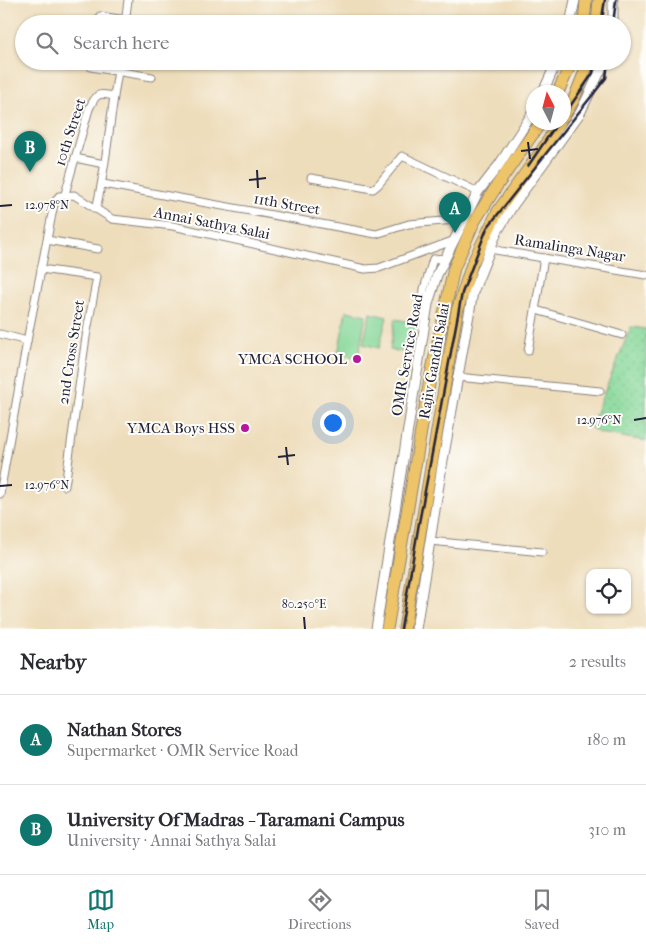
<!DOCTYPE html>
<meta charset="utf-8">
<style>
body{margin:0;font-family:"IM FELL French Canon",serif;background:#f7f7f7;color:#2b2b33}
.controls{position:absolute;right:15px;bottom:15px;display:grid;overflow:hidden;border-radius:10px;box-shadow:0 1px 4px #0004}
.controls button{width:45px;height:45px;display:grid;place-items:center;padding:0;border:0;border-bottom:1px solid #e1e1e2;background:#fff;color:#2b2b33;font:25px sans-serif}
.compass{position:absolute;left:526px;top:85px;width:45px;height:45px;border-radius:50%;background:#fff;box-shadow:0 1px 4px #0004;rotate:354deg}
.you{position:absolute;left:332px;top:422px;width:18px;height:18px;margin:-12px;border:4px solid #fff;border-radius:50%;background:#1a73e8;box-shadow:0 0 0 8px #1a73e833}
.badge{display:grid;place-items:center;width:32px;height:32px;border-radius:50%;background:#0f766e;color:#fff;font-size:16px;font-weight:700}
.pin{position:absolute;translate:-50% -41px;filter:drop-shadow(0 1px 2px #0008)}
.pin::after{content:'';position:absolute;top:26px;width:18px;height:15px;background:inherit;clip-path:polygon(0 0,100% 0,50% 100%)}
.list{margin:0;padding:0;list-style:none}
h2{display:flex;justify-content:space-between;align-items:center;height:65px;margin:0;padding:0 20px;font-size:21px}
h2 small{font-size:16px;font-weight:400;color:#7c7c81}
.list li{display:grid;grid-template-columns:32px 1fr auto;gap:15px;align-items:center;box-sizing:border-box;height:90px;padding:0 20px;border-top:1px solid #e1e1e2}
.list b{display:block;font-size:19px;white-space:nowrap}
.list p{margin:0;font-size:16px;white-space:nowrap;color:#7c7c81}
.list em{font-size:16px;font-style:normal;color:#7c7c81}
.icon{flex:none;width:28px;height:28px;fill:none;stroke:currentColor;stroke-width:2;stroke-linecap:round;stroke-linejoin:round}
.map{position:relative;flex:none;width:646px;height:629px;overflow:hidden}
.search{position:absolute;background:#fff;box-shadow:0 1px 4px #0004;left:15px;right:15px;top:15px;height:55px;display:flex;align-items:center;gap:12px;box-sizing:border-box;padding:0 18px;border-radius:28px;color:#7c7c81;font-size:19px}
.sheet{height:245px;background:#fff}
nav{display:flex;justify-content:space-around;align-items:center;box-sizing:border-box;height:70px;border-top:1px solid #e1e1e2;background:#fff;font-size:14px;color:#7c7c81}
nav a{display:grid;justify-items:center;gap:2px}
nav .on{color:#0f766e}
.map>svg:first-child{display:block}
.grass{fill:url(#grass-dots);stroke:#547c6a}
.park{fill:#85d798;stroke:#547c6a}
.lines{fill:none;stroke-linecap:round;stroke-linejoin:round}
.minor-casing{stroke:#88807b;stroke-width:9}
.tertiary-casing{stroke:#88807b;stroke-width:11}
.primary-casing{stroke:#88807b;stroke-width:13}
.minor{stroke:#fff;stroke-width:7}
.tertiary{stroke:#fff;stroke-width:9}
.primary{stroke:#eec469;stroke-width:11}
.rail{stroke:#22223b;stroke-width:2.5}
.ticks{fill:none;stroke:#22223b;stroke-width:2}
.poi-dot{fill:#b5179e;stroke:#fdfcf7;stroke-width:2}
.labels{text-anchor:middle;stroke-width:4;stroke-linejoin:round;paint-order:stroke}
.street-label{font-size:15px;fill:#22223b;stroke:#fdfcf7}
.poi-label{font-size:15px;fill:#22223b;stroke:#fdfcf7;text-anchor:end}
.ticks-label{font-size:12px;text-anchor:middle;fill:#22223b;stroke:#fdfcf7;stroke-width:4;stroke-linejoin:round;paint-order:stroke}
</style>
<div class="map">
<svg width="646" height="629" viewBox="0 0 646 629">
<defs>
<pattern id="grass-dots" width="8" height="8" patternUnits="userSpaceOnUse" patternTransform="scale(1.25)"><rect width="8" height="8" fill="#85d798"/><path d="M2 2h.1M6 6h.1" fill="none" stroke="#73b884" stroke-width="1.8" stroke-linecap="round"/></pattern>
</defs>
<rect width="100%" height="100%" fill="#fdfcf7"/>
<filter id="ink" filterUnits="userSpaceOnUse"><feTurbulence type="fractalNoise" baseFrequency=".02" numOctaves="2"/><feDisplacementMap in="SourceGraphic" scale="10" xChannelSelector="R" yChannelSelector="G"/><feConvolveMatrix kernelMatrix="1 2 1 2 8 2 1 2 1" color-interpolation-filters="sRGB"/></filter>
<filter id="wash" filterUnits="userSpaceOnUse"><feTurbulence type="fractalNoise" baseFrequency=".0096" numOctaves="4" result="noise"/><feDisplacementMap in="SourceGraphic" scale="20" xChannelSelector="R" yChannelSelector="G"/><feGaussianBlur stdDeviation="1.12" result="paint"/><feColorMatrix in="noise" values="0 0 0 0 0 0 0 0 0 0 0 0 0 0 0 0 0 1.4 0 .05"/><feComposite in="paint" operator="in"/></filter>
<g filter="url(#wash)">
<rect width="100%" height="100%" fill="#edb"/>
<polygon class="grass" points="631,327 646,329 646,441 599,433 590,427"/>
<g class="park">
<polygon points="346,311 366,315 358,358 338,354"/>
<polygon points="370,313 387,317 379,348 363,344"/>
<polygon points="395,319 416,323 410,353 390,350"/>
</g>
</g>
<g filter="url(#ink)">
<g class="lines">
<g class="minor-casing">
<g id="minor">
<polyline points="100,16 152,24"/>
<polyline points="125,23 128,0"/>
<polyline points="91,67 152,77"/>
<polyline points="75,158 104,164"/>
<polyline points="311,178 373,189 378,185 402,156 478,192"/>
<polyline points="103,184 376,234 409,224 466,219"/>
<path d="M65 194 89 109C96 94 98 92 113 96"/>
<path d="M96 209C108 161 110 110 120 61"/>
<polyline points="47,240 98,249"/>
<polyline points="489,249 646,275"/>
<polyline points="41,269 97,277 86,337 65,486"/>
<polyline points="428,306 423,301 424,289 433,259 446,258"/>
<polyline points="536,310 622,335"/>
<polyline points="0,334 27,341"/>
<polyline points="528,351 544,258"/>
<polyline points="457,377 600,391"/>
<polyline points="0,494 27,341 54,204 59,196 74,195 112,219 173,226 365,269 379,268 455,240"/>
<polyline points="430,541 542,552"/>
</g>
</g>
<g class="tertiary-casing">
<g id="tertiary">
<polyline points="570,24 575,0"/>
<polyline points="613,24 613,0"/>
<polyline points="543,92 557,61"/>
<polyline points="376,629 428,304 437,275 478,192 499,165 534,111"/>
<polyline points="416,629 442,466 473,292 497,232 514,204 580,113 605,61"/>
</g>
</g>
<g class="primary-casing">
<g id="primary">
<polyline points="584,24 586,0"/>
<polyline points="597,24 599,0"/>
<polyline points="558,92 572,61"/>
<polyline points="564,116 574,99 589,61"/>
<polyline points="387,629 430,379 454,268 474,222 498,184 541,122"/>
<polyline points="404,629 457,311 472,264 498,211 540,153 560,122"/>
</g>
</g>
<use href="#minor" class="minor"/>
<use href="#tertiary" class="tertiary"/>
<use href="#primary" class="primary"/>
<g class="rail">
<polyline points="601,24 605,0"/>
<polyline points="613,24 616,0"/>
<polyline points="564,115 593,73 595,61"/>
<polyline points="528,166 558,122"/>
<polyline points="401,629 419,523 462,293 487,228 606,78 608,61"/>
</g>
</g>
</g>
<path class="ticks" d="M528 142 530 159M521 151 538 149M257 170 258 188M249 180 266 178M0 206 12 205M634 420 646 418M286 447 288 465M278 457 295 455M0 486 12 485M304 617 305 629"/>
<g class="poi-dot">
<circle cx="357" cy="359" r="5"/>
<circle cx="245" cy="428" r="5"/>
</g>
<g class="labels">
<g class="street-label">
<text transform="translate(70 132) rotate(-72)" y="5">10th Street</text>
<text transform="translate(287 204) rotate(10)" y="5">11th Street</text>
<text transform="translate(212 223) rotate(11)" y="5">Annai Sathya Salai</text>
<text transform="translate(570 248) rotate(9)" y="5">Ramalinga Nagar</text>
<text transform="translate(71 352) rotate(-81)" y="5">2nd Cross Street</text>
<text transform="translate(407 355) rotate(-80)" y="5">OMR Service Road</text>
<text transform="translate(434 361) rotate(-80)" y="5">Rajiv Gandhi Salai</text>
</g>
<g class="poi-label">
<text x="347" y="364">YMCA SCHOOL</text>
<text x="235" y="433">YMCA Boys HSS</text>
</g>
</g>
<g class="ticks-label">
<text x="47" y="209">12.978°N</text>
<text x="599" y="424">12.976°N</text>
<text x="47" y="489">12.976°N</text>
<text x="304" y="608">80.250°E</text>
</g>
</svg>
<div class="controls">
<button><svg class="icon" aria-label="locate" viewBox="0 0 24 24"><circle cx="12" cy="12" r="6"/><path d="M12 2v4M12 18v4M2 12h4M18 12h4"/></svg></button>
</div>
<svg class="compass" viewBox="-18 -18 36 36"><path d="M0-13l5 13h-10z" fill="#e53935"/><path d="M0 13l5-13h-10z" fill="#7c7c81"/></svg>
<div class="you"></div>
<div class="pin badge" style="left:455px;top:233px">A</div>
<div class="pin badge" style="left:30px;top:172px">B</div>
<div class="search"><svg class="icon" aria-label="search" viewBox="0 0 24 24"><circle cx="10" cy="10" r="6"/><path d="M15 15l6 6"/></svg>Search here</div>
</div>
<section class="sheet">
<h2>Nearby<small>2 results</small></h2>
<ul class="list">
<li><span class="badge">A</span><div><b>Nathan Stores</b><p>Supermarket · OMR Service Road</p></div><em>180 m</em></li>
<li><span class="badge">B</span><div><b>University Of Madras - Taramani Campus</b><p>University · Annai Sathya Salai</p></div><em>310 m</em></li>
</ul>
</section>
<nav>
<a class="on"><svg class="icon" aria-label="map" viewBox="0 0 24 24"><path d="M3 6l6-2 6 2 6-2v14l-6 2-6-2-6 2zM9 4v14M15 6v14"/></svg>Map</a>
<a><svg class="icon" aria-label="directions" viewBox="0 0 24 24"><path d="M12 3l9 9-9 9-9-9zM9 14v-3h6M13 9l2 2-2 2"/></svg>Directions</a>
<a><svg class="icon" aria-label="saved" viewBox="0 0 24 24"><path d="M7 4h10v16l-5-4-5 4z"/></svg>Saved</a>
</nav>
